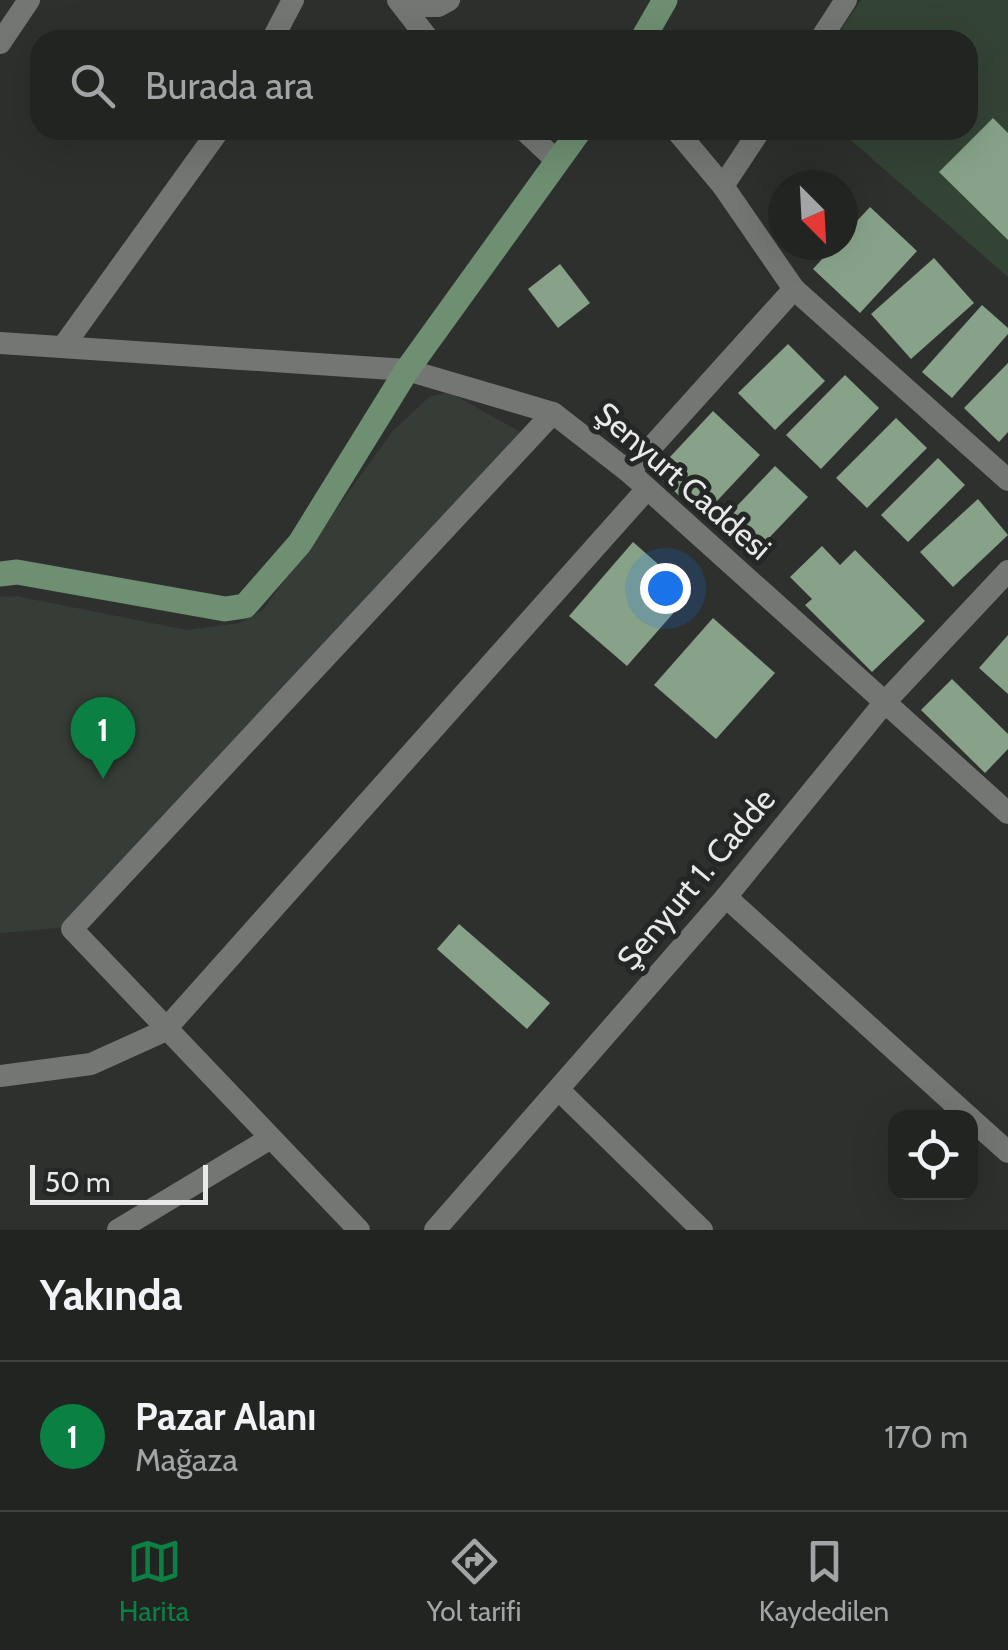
<!DOCTYPE html>
<html lang="tr">
<meta charset="utf-8">
<style>
body{margin:0;font-family:Cabin,sans-serif;background:#2e302f;color:#f1f3f6}
.controls{position:absolute;right:30px;bottom:30px;display:grid;overflow:hidden;border-radius:20px;box-shadow:0 10px 40px #0002}
.controls button{width:90px;height:90px;display:grid;place-items:center;padding:0;border:0;border-bottom:2px solid #3f4140;background:#222422;color:#f1f3f6;font:50px sans-serif}
.compass{position:absolute;left:768px;top:170px;width:90px;height:90px;border-radius:50%;background:#222422;box-shadow:0 10px 40px #0002;rotate:156deg}
.scale{position:absolute;left:30px;bottom:25px;width:178px;box-sizing:border-box;padding-left:10px;border:5px solid #e8e9e8;border-top:0;font-size:28px;line-height:35px;white-space:nowrap;color:#e8e9e8;-webkit-text-stroke:8px #242725;paint-order:stroke}
.you{position:absolute;left:665px;top:588px;width:35px;height:35px;margin:-25px;border:8px solid #fff;border-radius:50%;background:#1a73e8;box-shadow:0 0 0 15px #1a73e833}
.badge{display:grid;place-items:center;width:65px;height:65px;border-radius:50%;background:#0b8043;color:#fff;font-size:32px;font-weight:700}
.pin{position:absolute;translate:-50% -82px;filter:drop-shadow(0 2px 5px #0008)}
.pin::after{content:'';position:absolute;top:52px;width:35px;height:30px;background:inherit;clip-path:polygon(0 0,100% 0,50% 100%)}
.list{margin:0;padding:0;list-style:none}
h2{display:flex;justify-content:space-between;align-items:center;height:130px;margin:0;padding:0 40px;font-size:42px}
h2 small{font-size:32px;font-weight:400;color:#a2a4a5}
.list li{display:grid;grid-template-columns:65px 1fr auto;gap:30px;align-items:center;box-sizing:border-box;height:150px;padding:0 40px;border-top:2px solid #3f4140}
.list b{display:block;font-size:38px;white-space:nowrap}
.list p{margin:0;font-size:32px;white-space:nowrap;color:#a2a4a5}
.list em{font-size:32px;font-style:normal;color:#a2a4a5}
.icon{flex:none;width:55px;height:55px;fill:none;stroke:currentColor;stroke-width:2;stroke-linecap:round;stroke-linejoin:round}
.map{position:relative;flex:none;width:1008px;height:1230px;overflow:hidden}
.search{position:absolute;background:#222422;box-shadow:0 10px 40px #0002;left:30px;right:30px;top:30px;height:110px;display:flex;align-items:center;gap:25px;box-sizing:border-box;padding:0 35px;border-radius:30px;color:#a2a4a5;font-size:38px}
.sheet{height:280px;background:#222422}
nav{display:flex;justify-content:space-around;align-items:center;box-sizing:border-box;height:140px;border-top:2px solid #3f4140;background:#222422;font-size:28px;color:#a2a4a5}
nav a{display:grid;justify-items:center;gap:5px}
nav .on{color:#0b8043}
.map>svg:first-child{display:block}
.built{fill:#363c36}
.green{fill:#334334}
.building{fill:#87a288}
.lines{fill:none;stroke-linecap:round;stroke-linejoin:round}
.street{stroke:#747674;stroke-width:22}
.secondary{stroke:#6e8f72;stroke-width:25}
.labels{text-anchor:middle;stroke-width:10;stroke-linejoin:round;paint-order:stroke}
.street-label{font-size:32px;fill:#e8e9e8;stroke:#242725}
</style>
<div class="map">
<svg width="1008" height="1230" viewBox="0 0 1008 1230">
<rect width="100%" height="100%" fill="#2e302e"/>
<polygon class="built" points="449,392 524,434 68,927 0,933 0,597 16,596 187,630 239,623 263,610 392,432 429,397"/>
<polygon class="green" points="861,0 1008,0 1008,277 839,130 968,130 968,40 834,40"/>
<g class="building">
<polygon points="993,118 1008,133 1008,240 939,172"/>
<polygon points="870,207 917,251 860,313 813,269 835,245 843,245 843,236"/>
<polygon points="934,258 974,303 911,359 871,314"/>
<polygon points="560,264 590,303 558,328 528,289"/>
<polygon points="982,305 1008,328 1008,334 952,398 922,372"/>
<polygon points="788,344 825,381 775,430 738,393"/>
<polygon points="1008,363 1008,432 999,442 964,408"/>
<polygon points="845,375 879,408 821,469 786,435"/>
<polygon points="713,411 760,455 702,517 655,473"/>
<polygon points="896,418 927,448 867,508 836,478"/>
<polygon points="938,458 965,485 908,542 881,515"/>
<polygon points="775,466 808,497 749,559 716,528"/>
<polygon points="978,499 1008,535 953,587 920,552"/>
<polygon points="633,542 691,593 627,666 569,616"/>
<polygon points="822,546 840,565 855,550 925,621 872,672 805,605 812,599 790,577"/>
<polygon points="713,618 775,673 716,739 654,685"/>
<polygon points="1008,635 1008,694 979,668"/>
<polygon points="952,679 1008,734 1008,749 985,773 921,710"/>
<polygon points="459,924 550,1003 527,1029 437,949"/>
</g>
<g class="lines">
<g class="street">
<polyline points="398,0 429,40"/>
<polyline points="404,6 438,6 449,0"/>
<polyline points="272,40 293,0"/>
<polyline points="820,40 846,0"/>
<polyline points="0,43 29,0"/>
<polyline points="524,130 557,161"/>
<polyline points="676,130 723,186 794,289 1008,480"/>
<polyline points="723,186 760,130"/>
<polyline points="0,343 407,370 553,413 629,472 1008,813"/>
<polyline points="65,344 219,130"/>
<polyline points="629,472 794,289"/>
<polyline points="726,897 970,1118"/>
<polyline points="0,1076 91,1064 164,1031 647,489"/>
<polyline points="559,1090 702,1230"/>
<polyline points="970,1118 1008,1152"/>
<polyline points="118,1230 269,1139"/>
<polyline points="359,1230 72,929 553,413"/>
<polyline points="435,1230 726,897 885,702 1008,571"/>
</g>
<g class="secondary">
<polyline points="642,40 665,0"/>
<polyline points="0,574 17,572 225,609 245,606 300,543 407,370 580,130"/>
</g>
</g>
<g class="labels">
<g class="street-label">
<text transform="translate(683 481) rotate(41)" y="11">Şenyurt Caddesi</text>
<text transform="translate(696 879) rotate(-50)" y="11">Şenyurt 1. Cadde</text>
</g>
</g>
</svg>
<div class="controls">
<button><svg class="icon" aria-label="locate" viewBox="0 0 24 24"><circle cx="12" cy="12" r="6"/><path d="M12 2v4M12 18v4M2 12h4M18 12h4"/></svg></button>
</div>
<svg class="compass" viewBox="-18 -18 36 36"><path d="M0-13l5 13h-10z" fill="#e53935"/><path d="M0 13l5-13h-10z" fill="#a2a4a5"/></svg>
<div class="scale">50 m</div>
<div class="you"></div>
<div class="pin badge" style="left:103px;top:779px">1</div>
<div class="search"><svg class="icon" aria-label="search" viewBox="0 0 24 24"><circle cx="10" cy="10" r="6"/><path d="M15 15l6 6"/></svg>Burada ara</div>
</div>
<section class="sheet">
<h2>Yakında<small></small></h2>
<ul class="list">
<li><span class="badge">1</span><div><b>Pazar Alanı</b><p>Mağaza</p></div><em>170 m</em></li>
</ul>
</section>
<nav>
<a class="on"><svg class="icon" aria-label="map" viewBox="0 0 24 24"><path d="M3 6l6-2 6 2 6-2v14l-6 2-6-2-6 2zM9 4v14M15 6v14"/></svg>Harita</a>
<a><svg class="icon" aria-label="directions" viewBox="0 0 24 24"><path d="M12 3l9 9-9 9-9-9zM9 14v-3h6M13 9l2 2-2 2"/></svg>Yol tarifi</a>
<a><svg class="icon" aria-label="saved" viewBox="0 0 24 24"><path d="M7 4h10v16l-5-4-5 4z"/></svg>Kaydedilen</a>
</nav>
